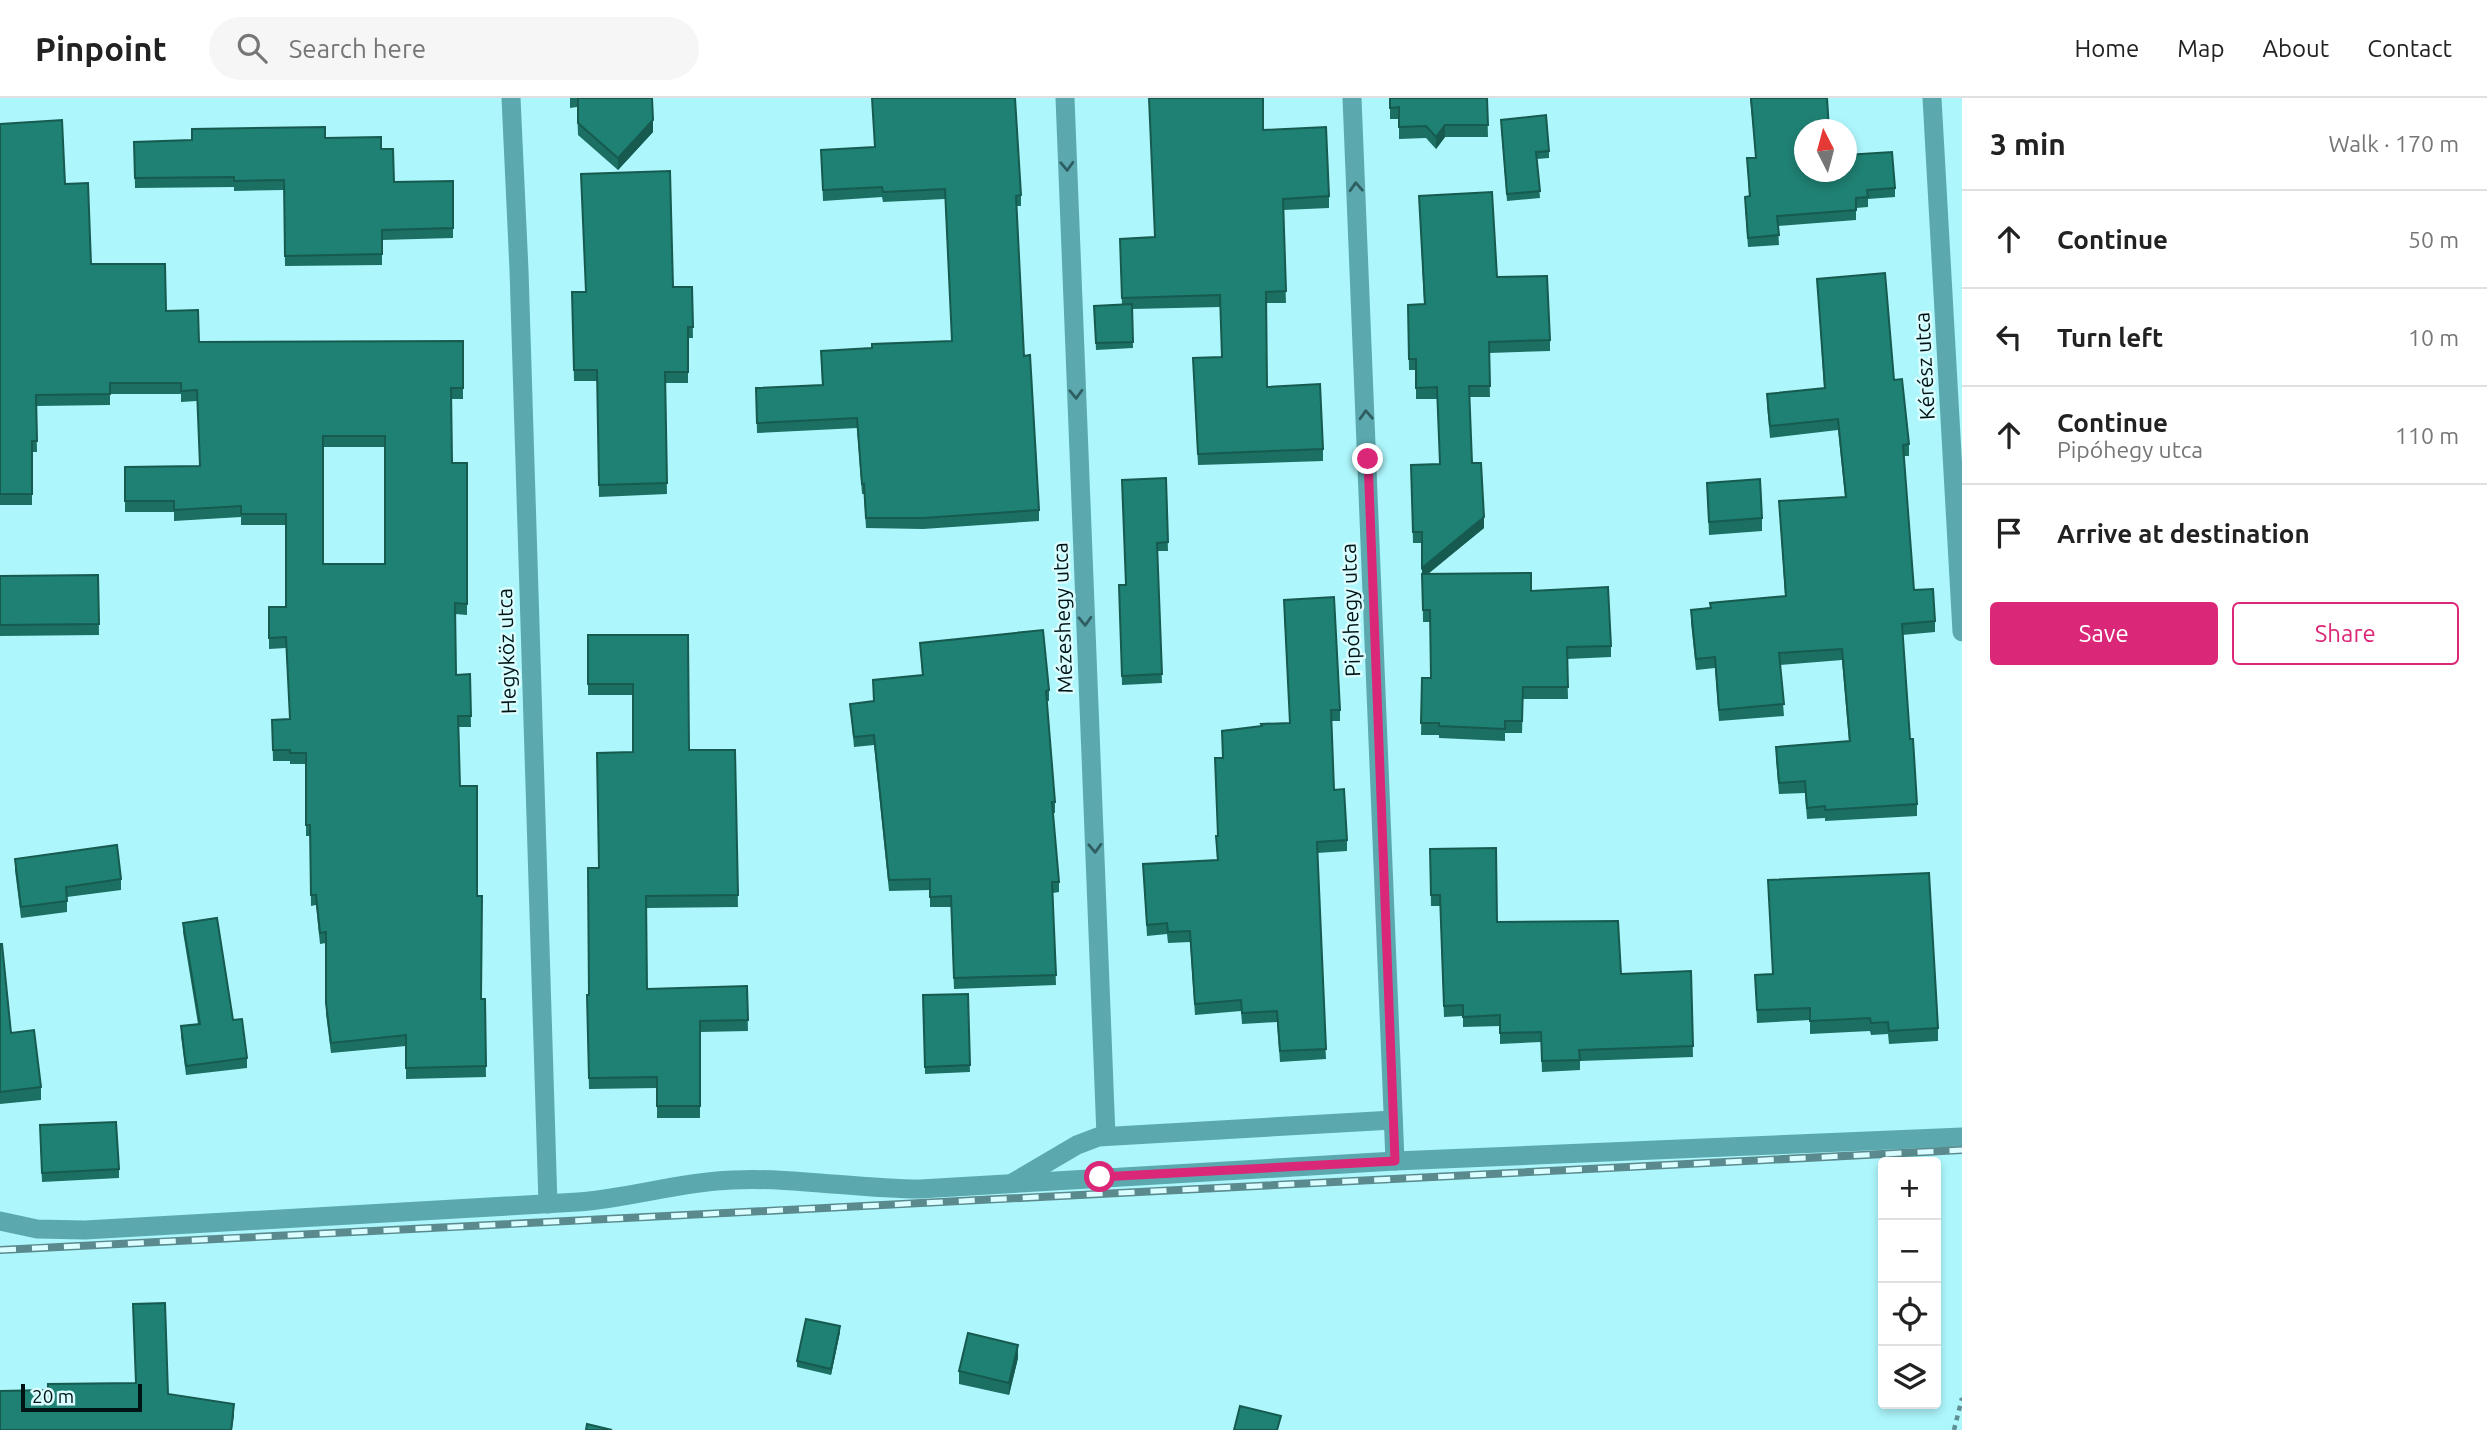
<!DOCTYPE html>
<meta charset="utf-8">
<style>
body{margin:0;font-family:Ubuntu,sans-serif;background:#f6f6f6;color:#222}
.controls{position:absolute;right:21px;bottom:21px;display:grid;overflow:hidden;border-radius:7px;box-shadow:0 4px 10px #0003}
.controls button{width:63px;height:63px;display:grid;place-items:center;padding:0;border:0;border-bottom:2px solid #e0e0e0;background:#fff;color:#222;font:35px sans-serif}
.compass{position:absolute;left:1794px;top:21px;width:63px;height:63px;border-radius:50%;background:#fff;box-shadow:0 4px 10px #0003;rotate:354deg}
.scale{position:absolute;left:21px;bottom:18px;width:121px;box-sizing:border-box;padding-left:7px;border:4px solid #011415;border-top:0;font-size:19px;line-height:24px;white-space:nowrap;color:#011415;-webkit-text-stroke:5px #dafdff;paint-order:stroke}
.stop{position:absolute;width:21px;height:21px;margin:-16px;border:5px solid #db2777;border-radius:50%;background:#fff}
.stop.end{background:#db2777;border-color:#fff;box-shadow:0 2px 7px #0008}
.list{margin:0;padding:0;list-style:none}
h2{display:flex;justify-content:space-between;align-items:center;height:91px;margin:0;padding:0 28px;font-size:30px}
h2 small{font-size:23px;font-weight:400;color:#767676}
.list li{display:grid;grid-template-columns:46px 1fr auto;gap:21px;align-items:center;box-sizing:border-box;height:98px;padding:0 28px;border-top:2px solid #e0e0e0}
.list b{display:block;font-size:26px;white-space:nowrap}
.list p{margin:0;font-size:23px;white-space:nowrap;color:#767676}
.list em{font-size:23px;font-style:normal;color:#767676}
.actions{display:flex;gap:14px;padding:21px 28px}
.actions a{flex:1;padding:16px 0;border:2px solid #db2777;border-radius:7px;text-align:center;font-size:24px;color:#db2777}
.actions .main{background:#db2777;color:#fff}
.icon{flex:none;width:38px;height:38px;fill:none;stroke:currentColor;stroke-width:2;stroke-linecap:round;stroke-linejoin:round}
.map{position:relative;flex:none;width:1962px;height:1332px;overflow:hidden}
header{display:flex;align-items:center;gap:42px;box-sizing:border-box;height:98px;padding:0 35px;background:#fff;border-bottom:2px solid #e0e0e0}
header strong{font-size:33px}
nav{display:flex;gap:38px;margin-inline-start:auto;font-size:24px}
.search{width:490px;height:63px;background:#f6f6f6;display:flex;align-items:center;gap:18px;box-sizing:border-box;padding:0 24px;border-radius:38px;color:#767676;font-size:26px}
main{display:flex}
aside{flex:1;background:#fff}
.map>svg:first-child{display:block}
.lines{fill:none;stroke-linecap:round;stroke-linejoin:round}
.path{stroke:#5f9094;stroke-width:4.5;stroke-dasharray:5 5;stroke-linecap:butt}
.minor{stroke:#5ba9ae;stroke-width:19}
.rail-casing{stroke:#5a8a8d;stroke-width:8}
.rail{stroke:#dafdff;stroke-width:5;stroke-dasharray:16;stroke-linecap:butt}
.wall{fill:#1b6f63;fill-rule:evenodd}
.shaded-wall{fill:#165a50}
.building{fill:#1f8173;stroke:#165a50;stroke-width:2;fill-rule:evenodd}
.oneway{stroke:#2e5e62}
.route{stroke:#db2777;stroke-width:9}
.labels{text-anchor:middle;stroke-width:5;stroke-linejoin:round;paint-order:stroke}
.street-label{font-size:21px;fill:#011415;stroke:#dafdff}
</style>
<header>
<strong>Pinpoint</strong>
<div class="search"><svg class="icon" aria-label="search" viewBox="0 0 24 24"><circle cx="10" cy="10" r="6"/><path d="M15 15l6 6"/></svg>Search here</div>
<nav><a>Home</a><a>Map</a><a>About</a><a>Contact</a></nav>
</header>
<main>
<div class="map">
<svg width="1962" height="1332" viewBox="0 0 1962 1332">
<rect width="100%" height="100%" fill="#adf7fc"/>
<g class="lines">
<polyline class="path" points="1954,1332 1962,1300"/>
<g class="minor">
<polyline points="511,0 519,172 548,1106"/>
<polyline points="1065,0 1106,1038"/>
<polyline points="1352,0 1395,1063"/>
<polyline points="1932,0 1962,534"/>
<polyline points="1014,1084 1077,1047 1098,1039 1393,1022"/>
<path d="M0 1123 37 1131 85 1132 578 1104C630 1100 680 1084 732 1082 795 1079 857 1091 920 1091L1395 1063 1962 1039"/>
</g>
<g class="rail-casing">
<polyline id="rail" points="0,1152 1962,1052"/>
</g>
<use href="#rail" class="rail"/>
</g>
<g class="wall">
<polygon points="570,0 652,0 653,34 618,72 578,37 577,9 570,10"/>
<polygon points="1390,0 1487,0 1488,39 1445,39 1436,51 1426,40 1399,41 1399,21 1390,21"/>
<polygon points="1750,0 1827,0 1804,74 1895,90 1895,99 1868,101 1868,109 1856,110 1856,122 1778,128 1779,147 1748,149 1745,108 1745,99 1749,98 1747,60 1756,60"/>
<path d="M0 26 65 86 91 166 166 213 199 244 463 243V301H451L452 365H467V517L455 516 456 577 470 576 471 629H459L460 688 477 798 481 901H485L486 979 406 981V948L331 955 326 916V845L320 846 316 807 311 808 310 738H306V666H290V663H273L272 622 290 621 286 550 269 551V509H286V427H241V419L174 423V414H125V369L200 368 197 303 181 304V296H110V307L36 308 37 354H32V407H0ZM323 349H385V466H323Z"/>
<polygon points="1501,28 1549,53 1549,60 1537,61 1540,100 1507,103"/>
<polygon points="1263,32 1329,98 1329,110 1283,112 1286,205 1266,205 1267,289 1323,351 1323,363 1198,367 1193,260 1222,259 1220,209 1132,211 1133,250 1096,252 1094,208 1122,207 1120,152 1155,139"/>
<polygon points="325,40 381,51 394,84 453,83 453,140 382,142 382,167 285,168 284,92 234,93 234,89 135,90 134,44"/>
<polygon points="874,49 1021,97 1021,108 1016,108 1024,258 1039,412 1039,423 923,431 866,430 864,396 862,396 857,330 757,335 756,290 822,287 821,253 872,250 952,243 945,101 883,104 882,99 823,103 821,52"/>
<polygon points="1419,98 1497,179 1550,242 1550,253 1489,255 1490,299 1469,299 1472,365 1484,430 1427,476 1531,493 1611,548 1611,559 1567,561 1568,601 1523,601 1522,635 1505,635 1505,643 1439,640 1439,637 1421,637 1422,580 1431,580 1430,524 1423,524 1422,445 1413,445 1411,367 1440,366 1437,301 1416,301 1416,272 1409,272 1408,207 1424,206"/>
<polygon points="1817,181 1894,282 1909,346 1909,358 1904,358 1914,492 1935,523 1935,534 1902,537 1910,641 1917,706 1917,718 1825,723 1825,720 1807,721 1805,695 1779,696 1776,660 1776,649 1849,644 1842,562 1780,567 1784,618 1719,623 1715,570 1696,572 1691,524 1691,512 1785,498 1779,403 1845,399 1838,332 1770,340 1767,307 1767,296 1824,290"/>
<polygon points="673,189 692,189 693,240 688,240 688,285 665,285 667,396 599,399 597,283 574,283 572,194"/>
<polygon points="1166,380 1168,453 1157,453 1162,585 1122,587 1119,487 1125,487"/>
<polygon points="1707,385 1762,420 1762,433 1709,437"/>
<polygon points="98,477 99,537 0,538 0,478"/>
<polygon points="1284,513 1340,612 1340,623 1331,623 1334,692 1347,742 1347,753 1317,755 1326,961 1280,964 1277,924 1242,926 1241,913 1195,917 1190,844 1168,845 1167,836 1147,838 1143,766 1217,762 1216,738 1218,738 1222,660 1290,625"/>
<polygon points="588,537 688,537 689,652 735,652 738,809 647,810 647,891 747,888 748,933 700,934 700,1020 657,1020 657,990 589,991 587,909 589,897 599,770 633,654 633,597 588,597"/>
<polygon points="920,545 1049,592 1049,603 1046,603 1055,704 1055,715 1053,715 1059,784 1059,794 1053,795 1056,887 954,891 951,809 930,809 930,792 889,793 874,647 854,649 850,606 873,603 873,582 922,577"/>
<polygon points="1430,751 1497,824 1621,876 1691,873 1693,959 1580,963 1580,972 1542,974 1541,944 1500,946 1500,928 1463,929 1463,918 1444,919 1440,808 1431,808"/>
<polygon points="15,761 121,781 121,792 67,799 67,814 21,820 15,772"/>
<polygon points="1768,782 1938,930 1938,943 1889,946 1888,936 1871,937 1870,933 1810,936 1810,922 1757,925 1755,877 1773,876"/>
<polygon points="183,825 233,922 247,960 247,970 186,977 181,938 181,928 198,926 183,834"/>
<polygon points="0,846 11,935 41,989 41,1002 0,1006"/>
<polygon points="968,896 970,974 925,976 923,897"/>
<polygon points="40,1037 119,1071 119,1080 42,1084"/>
<polygon points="840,1234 831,1277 797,1269 797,1263"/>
<polygon points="1018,1260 1009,1297 959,1286 959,1273"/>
</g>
<g class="shaded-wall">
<polygon points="653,22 653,34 618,72 618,60"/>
<polygon points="1445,27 1445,39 1436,51 1436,39"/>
<polygon points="1484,419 1484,430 1422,481 1422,470"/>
<polygon points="840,1228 840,1234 831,1277 831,1271"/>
<polygon points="1018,1247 1018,1260 1009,1297 1009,1285"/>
<polygon points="234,1306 234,1318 232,1332 231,1332"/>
</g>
<g class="building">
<polygon points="578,0 652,0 653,22 618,60 578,25"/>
<polygon points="872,0 1015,0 1021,97 1016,98 1024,258 1030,257 1039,412 923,420 866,420 864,386 862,386 857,320 757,325 756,290 823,287 821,253 872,250 872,246 952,243 945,91 883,94 882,89 823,92 821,52 875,49"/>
<polygon points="1149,0 1263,0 1263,32 1326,29 1329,98 1283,101 1286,193 1266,194 1267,289 1320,286 1323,351 1198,356 1193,260 1222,259 1220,197 1122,200 1120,141 1155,139"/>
<polygon points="1390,0 1487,0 1488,27 1445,27 1436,39 1426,28 1399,29 1399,9 1390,10"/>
<polygon points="1751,0 1827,0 1829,32 1804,32 1804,74 1846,74 1846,57 1892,54 1895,90 1867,92 1868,99 1856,100 1856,112 1777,118 1779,137 1748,140 1745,99 1750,98 1747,60 1756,60"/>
<polygon points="1546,17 1549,53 1536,54 1540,93 1507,96 1501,22"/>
<path d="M62 22 65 86 88 85 91 166H165L166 213 198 212 199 244 463 243V290H451L452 365H467V506L455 505 456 577 470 576 471 618H458L460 688H477V798H482L481 901H485L486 968 406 970V937L331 945 326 905V834L320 835 316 797H311L310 727H306V655H290V652H273L272 622 290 621 286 539 269 540V509H286V416H241V408L174 412V403H125V369L200 368 197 292 181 293V285H110V296L36 297 37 343H32V396H0V26ZM323 338H385V466H323Z"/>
<polygon points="325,29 325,40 381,39 381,51 393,51 394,84 453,83 453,130 382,132 382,156 285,158 284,82 234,83 234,79 135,80 134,44 192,42 192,31"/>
<polygon points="670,73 673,189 692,189 693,229 688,229 688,274 665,274 667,385 599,387 597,272 574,272 572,194 586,194 581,76"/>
<polygon points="1492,94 1497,179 1547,178 1550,242 1489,244 1490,288 1469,288 1472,365 1481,365 1484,419 1422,470 1422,434 1413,434 1411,367 1440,366 1437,289 1416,290 1416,261 1409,261 1408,207 1425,206 1419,98"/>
<polygon points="1885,175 1894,282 1902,281 1909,346 1903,347 1914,492 1933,491 1935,523 1902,526 1910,641 1913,641 1917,706 1825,712 1825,708 1807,710 1805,683 1779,685 1776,649 1850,643 1842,551 1779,555 1784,606 1719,612 1715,559 1696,561 1691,512 1711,510 1710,505 1786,498 1779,403 1846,399 1838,321 1770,328 1767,296 1825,290 1817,181"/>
<polygon points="1132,206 1133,244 1096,245 1094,208"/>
<polygon points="1166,380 1168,444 1157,445 1162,576 1122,578 1119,487 1126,487 1122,382"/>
<polygon points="1760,381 1762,420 1709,424 1707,385"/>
<polygon points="1531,475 1531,493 1608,489 1611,548 1567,549 1568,589 1523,589 1522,623 1505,623 1505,631 1439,628 1439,625 1421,625 1422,580 1431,580 1430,512 1423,512 1422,476"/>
<polygon points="98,477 99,526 0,527 0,478"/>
<polygon points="1334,499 1340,612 1331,612 1334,692 1344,691 1347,742 1317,744 1326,951 1280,953 1277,913 1242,915 1241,902 1195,906 1190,833 1168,834 1167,825 1147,827 1143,766 1218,762 1216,738 1218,738 1215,660 1223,660 1222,633 1262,628 1261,626 1290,625 1284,502"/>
<polygon points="1043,532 1049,592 1046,593 1055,704 1052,704 1059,784 1052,784 1056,877 954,880 951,798 930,799 930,781 889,782 874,637 854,639 850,606 874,603 873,582 923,577 920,545"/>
<polygon points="588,537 688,537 689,652 735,652 738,797 646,798 647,891 747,888 748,922 700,923 700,1008 657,1008 657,979 589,980 587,897 589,897 588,770 599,770 597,655 633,654 633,586 588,586"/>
<polygon points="117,747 121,781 66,789 67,803 21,809 15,761"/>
<polygon points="1496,750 1497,824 1618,823 1621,876 1691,873 1693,948 1579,952 1580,962 1542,963 1541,934 1500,935 1500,917 1463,919 1463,907 1444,908 1440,797 1431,797 1430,751"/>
<polygon points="1929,775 1938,930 1889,933 1888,924 1871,925 1870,920 1810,923 1810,910 1757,912 1755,877 1773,876 1768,782"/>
<polygon points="217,820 233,922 242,921 247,960 186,968 181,928 200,926 183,825"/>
<polygon points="0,846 2,846 11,935 34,932 41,989 0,994"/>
<polygon points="968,896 970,967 925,969 923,897"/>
<polygon points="116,1024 119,1071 42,1075 40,1027"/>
<polygon points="165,1205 168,1296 234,1306 231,1332 0,1332 0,1293 48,1292 48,1286 136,1285 133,1206"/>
<polygon points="806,1221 840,1228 831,1271 797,1263"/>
<polygon points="968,1235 1018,1247 1009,1285 959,1273"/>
<polygon points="1240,1308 1281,1318 1277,1332 1234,1332"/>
<polygon points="587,1326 612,1332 586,1332"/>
</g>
<defs><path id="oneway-chevron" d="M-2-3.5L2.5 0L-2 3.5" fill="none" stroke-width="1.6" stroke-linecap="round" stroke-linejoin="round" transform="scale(1.75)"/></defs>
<g class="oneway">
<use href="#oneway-chevron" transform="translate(1067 68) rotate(88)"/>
<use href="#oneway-chevron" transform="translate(1356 89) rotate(-93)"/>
<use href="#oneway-chevron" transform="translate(1076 296) rotate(88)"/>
<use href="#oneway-chevron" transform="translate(1366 317) rotate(-93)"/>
<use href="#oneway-chevron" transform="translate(1085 523) rotate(88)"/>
<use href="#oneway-chevron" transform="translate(1095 750) rotate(88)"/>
</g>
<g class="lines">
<polyline class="route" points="1100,1079 1395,1063 1368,361"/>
</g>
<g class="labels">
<g class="street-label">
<text transform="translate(1925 268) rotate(-93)" y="7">Kérész utca</text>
<text transform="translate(1351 512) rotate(-92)" y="7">Pipóhegy utca</text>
<text transform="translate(1063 520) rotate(-92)" y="7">Mézeshegy utca</text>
<text transform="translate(507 553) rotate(-92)" y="7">Hegyköz utca</text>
</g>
</g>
</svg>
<div class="controls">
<button>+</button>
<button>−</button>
<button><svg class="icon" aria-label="locate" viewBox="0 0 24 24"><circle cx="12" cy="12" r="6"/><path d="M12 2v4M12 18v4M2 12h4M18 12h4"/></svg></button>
<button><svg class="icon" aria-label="layers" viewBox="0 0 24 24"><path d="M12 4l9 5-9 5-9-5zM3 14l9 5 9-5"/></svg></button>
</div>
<svg class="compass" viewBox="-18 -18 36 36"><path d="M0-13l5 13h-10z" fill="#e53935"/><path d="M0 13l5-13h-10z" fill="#767676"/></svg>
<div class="scale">20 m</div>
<div class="stop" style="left:1100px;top:1079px"></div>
<div class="stop end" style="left:1368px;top:361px"></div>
</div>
<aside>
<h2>3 min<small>Walk · 170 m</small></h2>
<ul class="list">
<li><svg class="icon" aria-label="ahead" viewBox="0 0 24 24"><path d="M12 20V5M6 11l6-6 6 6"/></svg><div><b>Continue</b></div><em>50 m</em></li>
<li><svg class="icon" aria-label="left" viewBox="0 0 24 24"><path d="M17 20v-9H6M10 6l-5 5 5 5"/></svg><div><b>Turn left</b></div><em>10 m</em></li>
<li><svg class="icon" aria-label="ahead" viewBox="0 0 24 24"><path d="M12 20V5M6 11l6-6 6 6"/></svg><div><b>Continue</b><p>Pipóhegy utca</p></div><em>110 m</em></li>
<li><svg class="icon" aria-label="arrive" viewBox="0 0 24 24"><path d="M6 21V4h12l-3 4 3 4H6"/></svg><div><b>Arrive at destination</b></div></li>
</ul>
<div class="actions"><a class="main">Save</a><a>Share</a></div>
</aside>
</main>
